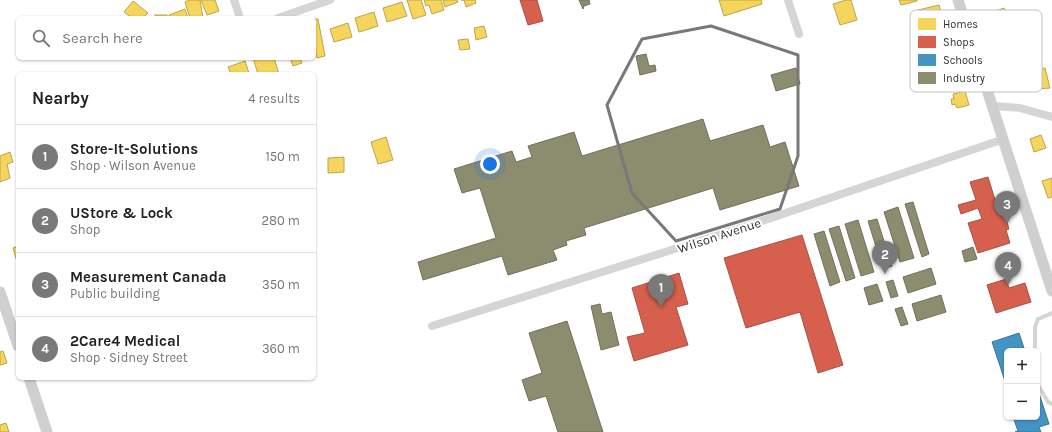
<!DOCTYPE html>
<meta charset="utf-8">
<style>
body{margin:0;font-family:Karla,sans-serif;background:#f6f6f6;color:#222}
.controls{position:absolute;right:12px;bottom:12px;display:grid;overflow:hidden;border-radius:6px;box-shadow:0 1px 3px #0004}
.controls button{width:36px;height:36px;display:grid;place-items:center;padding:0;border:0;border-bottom:1px solid #e0e0e0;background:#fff;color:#222;font:20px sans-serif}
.you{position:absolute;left:490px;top:164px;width:14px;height:14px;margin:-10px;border:3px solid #fff;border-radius:50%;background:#1a73e8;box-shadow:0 0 0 6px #1a73e833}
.badge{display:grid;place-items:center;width:26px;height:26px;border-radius:50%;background:#797979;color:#fff;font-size:13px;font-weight:700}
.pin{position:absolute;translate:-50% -33px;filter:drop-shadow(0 1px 2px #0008)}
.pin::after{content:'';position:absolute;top:21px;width:14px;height:12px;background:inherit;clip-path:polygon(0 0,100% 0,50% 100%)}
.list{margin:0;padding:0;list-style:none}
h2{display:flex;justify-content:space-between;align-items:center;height:52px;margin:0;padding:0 16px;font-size:17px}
h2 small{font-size:13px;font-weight:400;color:#767676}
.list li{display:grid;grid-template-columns:26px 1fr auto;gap:12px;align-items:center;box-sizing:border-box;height:64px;padding:0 16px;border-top:1px solid #e0e0e0}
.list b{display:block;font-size:15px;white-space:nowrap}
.list p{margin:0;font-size:13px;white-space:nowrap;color:#767676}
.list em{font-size:13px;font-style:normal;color:#767676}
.icon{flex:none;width:22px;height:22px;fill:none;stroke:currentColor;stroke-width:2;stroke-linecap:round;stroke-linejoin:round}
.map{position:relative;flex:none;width:1052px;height:432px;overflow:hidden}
.search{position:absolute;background:#fff;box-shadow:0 1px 3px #0004;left:16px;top:16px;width:300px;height:44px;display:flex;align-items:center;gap:10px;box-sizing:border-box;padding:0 14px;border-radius:6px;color:#767676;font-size:15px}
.panel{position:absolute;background:#fff;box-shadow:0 1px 3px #0004;left:16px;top:72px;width:300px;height:308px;border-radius:6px}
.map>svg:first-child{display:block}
.homes{fill:#f6d55c;stroke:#bba44f}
.shops{fill:#d6604d;stroke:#a45245}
.schools{fill:#4393c3;stroke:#3e7697}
.industry{fill:#8c8c6e;stroke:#71715c}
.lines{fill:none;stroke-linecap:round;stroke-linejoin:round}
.lane{stroke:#d5d5d5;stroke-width:4}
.street{stroke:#d5d5d5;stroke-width:8}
.secondary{stroke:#cfcfcf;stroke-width:11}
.marked{fill:none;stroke:#797979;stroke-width:3;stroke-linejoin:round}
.labels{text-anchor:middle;stroke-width:4;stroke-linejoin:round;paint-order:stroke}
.street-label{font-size:13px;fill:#313131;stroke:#fff}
.key{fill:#fff;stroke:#c1c1c1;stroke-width:1}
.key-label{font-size:11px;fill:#313131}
</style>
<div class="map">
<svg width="1052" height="432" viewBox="0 0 1052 432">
<rect width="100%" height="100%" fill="#fff"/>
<g class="homes">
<polygon points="189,0 200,0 203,18 190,18 185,2"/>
<polygon points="201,0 215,0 219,11 207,15"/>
<polygon points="407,0 421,0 426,15 413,19"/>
<polygon points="424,0 441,0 444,10 432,14 429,5 426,6"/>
<polygon points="443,0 457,0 458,2 445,7"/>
<polygon points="461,0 475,0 476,3 466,7 464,0"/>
<polygon points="719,0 761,0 762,4 724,16"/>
<polygon points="846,0 851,0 857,20 840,25 833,4"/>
<polygon points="899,0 917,0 917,1 901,5"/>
<polygon points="133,1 148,13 143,18 132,18 124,12"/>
<polygon points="402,2 407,16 387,22 383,8"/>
<polygon points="939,5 943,19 922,24 921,21 913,23 912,16 920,14 918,10"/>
<polygon points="1004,8 1010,22 999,27 993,12"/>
<polygon points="185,9 188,18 170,18 169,15"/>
<polygon points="374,12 378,26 359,32 355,18"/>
<rect x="155" y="15" width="12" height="3"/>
<polygon points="314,19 318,19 325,56 317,58 314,45"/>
<polygon points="348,23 352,37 334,42 330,29"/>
<polygon points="484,26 487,37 476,40 474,28"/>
<polygon points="468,39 470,49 460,50 458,40"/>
<polygon points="253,58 274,58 279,74 258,74"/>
<polygon points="290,58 300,58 302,63 293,66"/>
<polygon points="245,61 249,73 231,74 228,67"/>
<polygon points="1045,68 1050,88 1036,89 1034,69"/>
<polygon points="965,91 969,105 957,108 955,104 952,105 951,99 954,99 953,94"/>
<polygon points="1041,135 1046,148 1034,152 1030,139"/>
<polygon points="386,137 393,160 378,164 371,142"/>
<polygon points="10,152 13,162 7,164 10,178 0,182 0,156"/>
<polygon points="344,157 344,172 328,173 328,158"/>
<polygon points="1052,178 1052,197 1048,198 1042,181"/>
<polygon points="18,246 18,265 13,248"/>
<polygon points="3,351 7,363 0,365 0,352"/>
<polygon points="6,423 9,432 0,432 0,425"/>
</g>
<g class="shops">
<polygon points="520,0 537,0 543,21 528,25"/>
<polygon points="988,177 999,213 1004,211 1009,229 1006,230 1010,243 978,253 968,223 982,219 978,208 961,214 958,205 976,200 970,182"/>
<polygon points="802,235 843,365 818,373 800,312 746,328 724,258"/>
<polygon points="679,273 688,304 676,307 688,345 634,361 627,337 645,333 632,288"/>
<polygon points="1006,279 1009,288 1025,283 1031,302 996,313 987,285"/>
</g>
<g class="schools">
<polygon points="1019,333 1025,351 1007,351 1007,387 992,342"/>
<polygon points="1037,387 1049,424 1039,427 1041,432 1015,432 1018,431 1013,417 1037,417"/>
</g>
<g class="industry">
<polygon points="579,0 589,0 590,4 584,6 583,9"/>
<polygon points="646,54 649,66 655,65 656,71 640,75 636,56"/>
<polygon points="796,68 800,84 776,91 771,75"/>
<polygon points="703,119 710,141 763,125 770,147 785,142 799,186 720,210 713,188 584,228 586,235 566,241 567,245 553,250 557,260 508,275 502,256 423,280 418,262 496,238 480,188 462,193 454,169 512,151 516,162 532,157 528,146 574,132 582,156"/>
<polygon points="913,202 929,254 922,257 905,204"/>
<polygon points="898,207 914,258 900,262 884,212"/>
<polygon points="877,219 892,266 883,269 868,221"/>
<polygon points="858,220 874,272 861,276 845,224"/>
<polygon points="839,226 855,278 846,281 829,229"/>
<polygon points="824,231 840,282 830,286 814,234"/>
<polygon points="973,247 977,259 965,262 962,251"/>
<polygon points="931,268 936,284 908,293 903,277"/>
<polygon points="893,280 898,296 891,298 886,282"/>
<polygon points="877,284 883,301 869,305 864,288"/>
<polygon points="941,295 946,312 917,321 912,304"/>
<polygon points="600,304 602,314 611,312 619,345 601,350 591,306"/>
<polygon points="902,307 908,324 901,326 895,309"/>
<polygon points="567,321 603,432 558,432 546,396 529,401 522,380 542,373 529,333"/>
</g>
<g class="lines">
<g class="lane">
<polyline points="1035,351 1035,327 1038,319 1052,313"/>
<polyline points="1037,383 1048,402 1052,404"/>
</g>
<g class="street">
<polyline points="234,0 240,18"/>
<polyline points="788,0 799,34"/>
<polyline points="278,18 330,0"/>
<polyline points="993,106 1020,108 1052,117"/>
<polyline points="432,326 747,226 1004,139"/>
</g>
<g class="secondary">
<polyline points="958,0 1052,291"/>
<polyline points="0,292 18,346"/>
<polyline points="29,378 47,432"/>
</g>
</g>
<path class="marked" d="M711 26 798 55V156L780 209 676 241 632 193 607 105 642 39Z"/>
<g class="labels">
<g class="street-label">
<text transform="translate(719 235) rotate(-18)" y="5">Wilson Avenue</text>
</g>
</g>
<rect x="910" y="10" width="132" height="82" rx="6" class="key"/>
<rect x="918" y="18" width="18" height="12" fill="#f6d55c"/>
<rect x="918" y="36" width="18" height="12" fill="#d6604d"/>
<rect x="918" y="54" width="18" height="12" fill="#4393c3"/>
<rect x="918" y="72" width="18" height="12" fill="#8c8c6e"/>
<g class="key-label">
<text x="943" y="28">Homes</text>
<text x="943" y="46">Shops</text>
<text x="943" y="64">Schools</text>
<text x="943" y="82">Industry</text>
</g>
</svg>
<div class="controls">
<button>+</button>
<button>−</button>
</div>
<div class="you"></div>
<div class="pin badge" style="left:661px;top:307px">1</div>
<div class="pin badge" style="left:885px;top:274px">2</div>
<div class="pin badge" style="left:1007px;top:224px">3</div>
<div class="pin badge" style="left:1008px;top:285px">4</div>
<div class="search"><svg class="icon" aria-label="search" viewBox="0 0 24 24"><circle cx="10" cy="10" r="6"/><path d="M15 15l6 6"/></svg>Search here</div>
<section class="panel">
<h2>Nearby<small>4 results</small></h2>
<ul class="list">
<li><span class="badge">1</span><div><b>Store-It-Solutions</b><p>Shop · Wilson Avenue</p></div><em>150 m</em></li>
<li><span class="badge">2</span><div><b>UStore &amp; Lock</b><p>Shop</p></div><em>280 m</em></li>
<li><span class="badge">3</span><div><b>Measurement Canada</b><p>Public building</p></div><em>350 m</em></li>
<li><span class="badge">4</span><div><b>2Care4 Medical</b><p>Shop · Sidney Street</p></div><em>360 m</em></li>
</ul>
</section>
</div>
